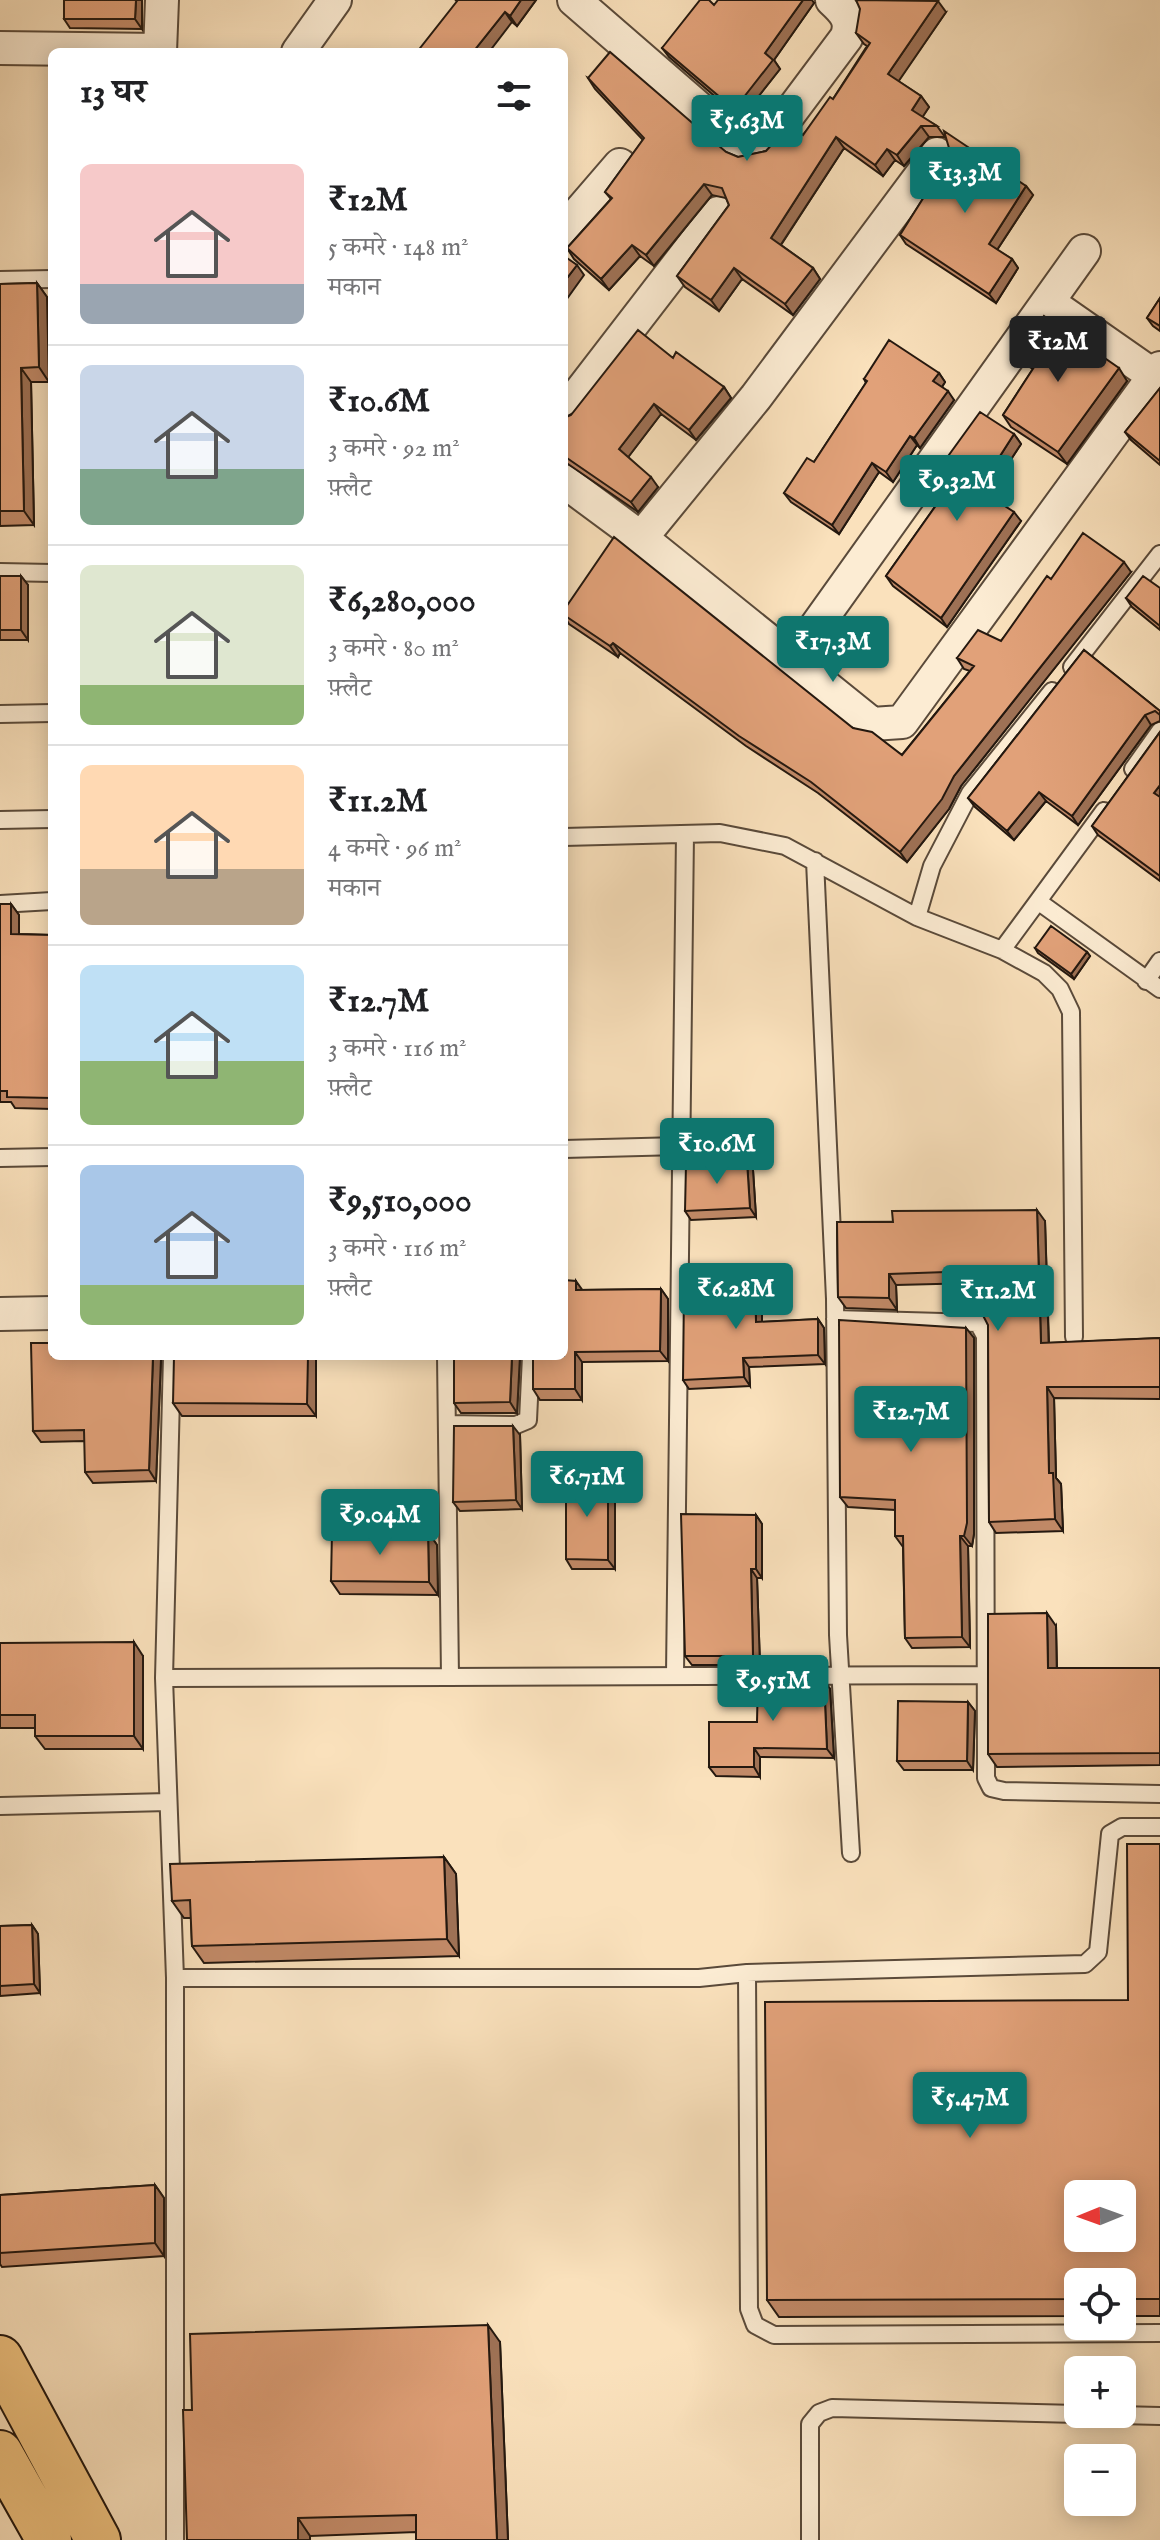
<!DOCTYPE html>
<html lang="hi">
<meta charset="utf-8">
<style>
:root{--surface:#fff;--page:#f6f6f6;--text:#202124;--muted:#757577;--line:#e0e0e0;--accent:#0f766e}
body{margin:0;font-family:"IM FELL English","Noto Serif Devanagari",serif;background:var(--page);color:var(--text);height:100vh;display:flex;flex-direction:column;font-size:30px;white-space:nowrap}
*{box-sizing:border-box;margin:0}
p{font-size:26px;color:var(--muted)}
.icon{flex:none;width:44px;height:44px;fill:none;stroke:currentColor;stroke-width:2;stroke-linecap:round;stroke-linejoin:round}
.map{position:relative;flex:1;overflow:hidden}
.panel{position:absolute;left:48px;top:48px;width:520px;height:1312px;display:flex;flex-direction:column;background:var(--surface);border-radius:12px;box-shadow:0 4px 20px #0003}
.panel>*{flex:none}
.needle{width:52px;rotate:269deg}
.tools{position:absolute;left:1064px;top:2180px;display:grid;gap:16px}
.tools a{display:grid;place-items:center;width:72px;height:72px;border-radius:12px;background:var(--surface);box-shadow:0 4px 20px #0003;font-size:40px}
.price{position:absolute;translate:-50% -68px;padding:0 18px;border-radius:8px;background:var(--accent);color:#fff;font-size:26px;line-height:52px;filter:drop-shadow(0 2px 4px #0008)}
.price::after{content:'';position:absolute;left:50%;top:48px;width:24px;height:18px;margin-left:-12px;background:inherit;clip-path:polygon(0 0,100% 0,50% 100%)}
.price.selected{background:#222;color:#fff}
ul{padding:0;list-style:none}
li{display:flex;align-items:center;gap:24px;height:200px;padding:0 32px}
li+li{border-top:2px solid var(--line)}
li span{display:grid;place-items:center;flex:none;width:224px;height:160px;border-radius:12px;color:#555}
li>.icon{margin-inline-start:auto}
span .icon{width:96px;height:96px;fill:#fffc;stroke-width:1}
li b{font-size:34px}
h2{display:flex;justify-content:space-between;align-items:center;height:96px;padding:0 32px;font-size:34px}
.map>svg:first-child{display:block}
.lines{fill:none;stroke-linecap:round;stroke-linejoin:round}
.lane-casing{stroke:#5a4a3a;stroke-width:20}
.street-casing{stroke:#5a4a3a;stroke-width:36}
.highway-casing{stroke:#24180f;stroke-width:48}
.lane{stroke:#fcecd3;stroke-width:16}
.street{stroke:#fcecd3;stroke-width:32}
.highway{stroke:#edc07e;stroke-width:44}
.wall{fill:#c28a68;stroke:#24180f;stroke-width:2}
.shaded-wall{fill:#9e7155;stroke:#24180f;stroke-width:2}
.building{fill:#e1a179;stroke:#24180f;stroke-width:2;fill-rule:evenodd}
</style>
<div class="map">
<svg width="1160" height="2540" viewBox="0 0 1160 2540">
<rect width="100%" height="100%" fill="#fae1bc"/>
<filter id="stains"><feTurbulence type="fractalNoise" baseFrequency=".0025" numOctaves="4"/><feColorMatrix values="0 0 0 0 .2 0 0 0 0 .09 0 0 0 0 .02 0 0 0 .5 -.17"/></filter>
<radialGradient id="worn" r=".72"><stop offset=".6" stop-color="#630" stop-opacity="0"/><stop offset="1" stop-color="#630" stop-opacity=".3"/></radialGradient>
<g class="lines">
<defs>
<path id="lane" d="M0,280L52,279
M0,572L52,573
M1072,667L1160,554
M0,714L52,713
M1133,769L1160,731
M0,820L52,819
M564,837L720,833L785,846L917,917L1002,950L1044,973L1060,989L1071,1012L1074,1337
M815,861L835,1299L838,1635L851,1853
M1039,902L1160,989
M0,904L52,901
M917,917L932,866L970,793L1052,691
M1002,950L1104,811
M1146,981L1160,961
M564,1149L680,1146
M0,1158L52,1157
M835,1319L978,1323L985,1336L986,1778L991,1788L1004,1791L1160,1794
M172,1356L164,1678L175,1978V2540
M446,1356L450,1677
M448,1424L516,1425L528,1420L531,1356
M675,1674L685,834
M164,1678L983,1675
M0,1806L168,1802
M747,1973L749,2309L755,2325L774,2335L1160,2333
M175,1978H699L747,1973L1085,1964L1098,1952L1110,1834L1122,1827H1160
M810,2540V2424L819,2413L832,2408L1160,2416"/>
<path id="street" d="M574,0L746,149L761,148L769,141L846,38C854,21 844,11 832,0
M0,48L160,50
M160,52L162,0
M298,52L335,0
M564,230L620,165
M1048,302L1154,376
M564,413L718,213
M564,481L641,538L872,724L902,722L1160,368
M641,538L756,397L937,154
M792,660L1084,251
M0,1314L52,1313"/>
<path id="highway" d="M0,2358L98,2540
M0,2453L49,2540"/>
</defs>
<use href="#lane" class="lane-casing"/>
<use href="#street" class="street-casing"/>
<use href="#highway" class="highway-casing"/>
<use href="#lane" class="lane"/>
<use href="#street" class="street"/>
<use href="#highway" class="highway"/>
</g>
<path class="wall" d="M142,0V29L70,28L64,19Z
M455,0H536L517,26L512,22Z
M814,3L774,60L780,69L753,103L765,115L753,129L669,57L662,48L714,5Z
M946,12L898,81L921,96L929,107L922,117L937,126L945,137H929L904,166L895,160L883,176L844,148L781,245L813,268L820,279L793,315L742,279L719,311L685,287L677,276L729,205L726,198L712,195L654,266L640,256L609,290L574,259L567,248L611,199L605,192L643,140L595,89L588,78L726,152L738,157L766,151L803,135L833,99L867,46L864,44L856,33Z
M930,178L1026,186L1033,195L997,250L1012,259L1018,268L996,303L906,244L900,235L933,183Z
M37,283L47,297L49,382H31L34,525L0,526V284Z
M1160,298V331L1153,326L1147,318Z
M1018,353L1127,381L1067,464L1011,427L1003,415L1033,369L1026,365Z
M673,358L724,387L731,398L696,440L661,414L628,457L658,487L638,512L565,462L564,463V418Z
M939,373L945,382L942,387L954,400L920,448L917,445L893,482L879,472L839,534L791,502L784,493L814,462L866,383L864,379Z
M1160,388V465L1131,440L1125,432Z
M1014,434L1021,444L988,494L1021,521L947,627L893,586L886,576L959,473L952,468L946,459Z
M1131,572L961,786L949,809L907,862L818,793L746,746L620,653L618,657L569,624L564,616V610L853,728L902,755L970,671L964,669L957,658L1001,641L1051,579Z
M0,576H21L28,585V640H0Z
M1160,588V630L1132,607L1126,598Z
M1084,650L1160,711V721L1151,725L1078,825L1046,801L1014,840L975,807L968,798Z
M1160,732V881L1098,835L1092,826Z
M0,904H11L19,915V934L52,935V1109L15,1108L11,1102H0Z
M1035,948L1087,952L1090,956L1074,979L1038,953Z
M753,1170L756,1217L691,1220L685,1211Z
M1045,1221L1049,1343L1160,1338V1399L1054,1398L1056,1478L1061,1484L1063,1531L996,1533L989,1522L988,1325L977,1283L896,1285L897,1310L846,1308L838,1297L837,1222Z
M661,1289L668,1299V1361L582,1362V1400H540L533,1389L582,1290Z
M762,1289V1322L818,1319L824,1328L825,1364L749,1367L750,1386L689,1389L683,1380Z
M966,1328L974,1338V1534L972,1546H968L970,1647L912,1648L905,1638L903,1547L895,1536V1510L848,1507L840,1497Z
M454,1356H520L517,1413H461L454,1403Z
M161,1359L156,1481L93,1483L85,1472V1441L41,1442L33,1431Z
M316,1360V1416H182L173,1403Z
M520,1435L522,1509L460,1511L453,1502Z
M615,1488V1569H572L566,1559Z
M756,1515L762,1524V1578H757L760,1665H692L685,1656Z
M428,1532L437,1545L438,1595L340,1594L331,1581Z
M1056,1626L1057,1668H1160V1765L997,1767L988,1754Z
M0,1643L143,1656V1749H45L35,1736V1728H0Z
M830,1689L834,1758L760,1757V1777L716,1776L709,1767L757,1722Z
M968,1702L975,1711L973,1770H904L897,1761Z
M1160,1844V2316H1122V2282H1078V2316L779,2317L767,2300L1128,2000Z
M444,1857L456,1874L459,1956L204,1963L192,1946L191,1918H184L172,1901Z
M32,1925L38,1934L40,1993L0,1996V1926Z
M155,2185L164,2198V2256L2,2267L0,2264V2195Z
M500,2342L508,2540H416V2532L310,2536L192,2410Z"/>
<path class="shaded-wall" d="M136,0H142V29L135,19Z
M521,0H536L517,26L510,16Z
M803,0H812L814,3L774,60L780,69L751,106L744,97L765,53Z
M938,1L946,12L896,85L888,74Z
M505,12L512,22L489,52H473Z
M921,96L929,107L920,121L912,110Z
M758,106L765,115L753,129L747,120Z
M921,126L929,137L904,166L897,155Z
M836,137L844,148L778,249L771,238Z
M887,149L895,160L883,176L875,165Z
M704,184L712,195L654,266L646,255Z
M1026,186L1033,195L995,253L989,244Z
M632,245L640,256L609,290L601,279Z
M1012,259L1018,268L996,303L989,294Z
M577,265L584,275L564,303V282Z
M734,268L742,279L719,311L711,300Z
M813,268L820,279L793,315L785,304Z
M37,283L47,297L49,382L39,367Z
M21,368L31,382L34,525L24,511Z
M1119,368L1127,381L1067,464L1058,452Z
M939,373L945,382L940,390L933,381Z
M724,387L731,398L696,440L689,430Z
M948,391L954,400L920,448L914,438Z
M654,404L661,414L626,460L619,449Z
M1014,434L1021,444L986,498L979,489Z
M910,436L917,445L893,482L886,472Z
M872,463L879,472L839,534L832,525Z
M651,477L658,487L638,512L631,502Z
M1014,512L1021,521L947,627L941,618Z
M1124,562L1131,572L961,786L949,809L907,862L900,852L954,776Z
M21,576L28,585V640L21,630Z
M613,643L620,653L618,657L610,646Z
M1145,715L1151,725L1078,825L1072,816Z
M1160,785V801L1154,793Z
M1039,792L1046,801L1014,840L1007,831Z
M11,904L19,915V945L11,934Z
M1087,952L1090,956L1074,979L1071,974Z
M747,1161L753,1170L756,1217L750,1208Z
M1037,1210L1045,1221L1049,1354L1041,1343Z
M889,1274L896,1285L897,1310L889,1298Z
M755,1280L762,1289V1331L756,1322Z
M576,1281L583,1291L576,1290Z
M661,1289L668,1299V1361L660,1351Z
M818,1319L824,1328L825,1364L818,1355Z
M966,1328L974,1338V1534L972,1546L964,1536Z
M575,1352L582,1362V1400L575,1389Z
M153,1356H159L161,1359L156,1481L149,1470Z
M306,1356H314L316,1360V1416L307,1404Z
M512,1356H520L517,1413L510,1402Z
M743,1358L749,1367L750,1386L744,1377Z
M1047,1387L1054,1398L1056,1478L1061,1484L1063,1531L1055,1519L1049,1473Z
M513,1426L520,1435L522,1509L516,1500Z
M608,1478L615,1488V1569L608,1560Z
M756,1515L762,1524V1578L756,1569Z
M428,1532L437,1545L438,1595L429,1582Z
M960,1536L968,1546L970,1647L962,1637Z
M751,1569L757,1578L760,1665L753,1656Z
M1047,1613L1056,1626L1057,1681L1048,1668Z
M134,1642L143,1656V1749L134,1736Z
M824,1679L830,1689L834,1758L827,1749Z
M968,1702L975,1711L973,1770L967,1761Z
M754,1748L760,1757V1777L754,1767Z
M444,1857L456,1874L459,1956L447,1939Z
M32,1925L38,1934L40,1993L34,1984Z
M155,2185L164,2198V2256L155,2243Z
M488,2325L500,2342L508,2540H497Z
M298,2518L310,2536V2540H298Z"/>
<path class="building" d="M64,0H136L135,19H64Z
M458,0H521L510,16L505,12L473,52H417Z
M700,0H709L714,5L718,0H803L765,53L773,60L744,97L758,106L747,120L662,48Z
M856,0L938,1L888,74L921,96L912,110L937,126H921L897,155L887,149L875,165L836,137L771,238L813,268L785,304L734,268L711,300L677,276L729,205L722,188L704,184L646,255L632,245L601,279L567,248L612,198L605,192L644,138L588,78L610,52L726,152L738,157L766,151L789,125L803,135L830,97L833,99L870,43L856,33L860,9Z
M944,131L1026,186L989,244L1012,259L989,294L900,235L934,181L930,178L949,148Z
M564,256L577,265L564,282Z
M37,283L39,367L21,368L24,511H0V284Z
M1160,298V326L1147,318Z
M1044,316L1119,368L1058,452L1003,415L1036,364L1018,353Z
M638,330L673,358L676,352L724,387L689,430L654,404L619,449L651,477L631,502L564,456V418L571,415Z
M889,340L939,373L933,381L948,391L914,438L910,436L886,472L872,463L832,525L784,493L807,458L814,462L867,381L864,379Z
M1160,388V461L1125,432Z
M980,412L1014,434L979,489L1014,512L941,618L886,576L961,470L946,459Z
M1083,533L1124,562L954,776L942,799L900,852L811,782L739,736L613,643L610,646L564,615V610L614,537L853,728L872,732L902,755L974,666L957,658L978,630L1001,641L1047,576L1051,579Z
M0,576H21V630H0Z
M1143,576L1160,588V626L1126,598Z
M1084,650L1160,711V715L1155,711L1145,715L1072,816L1039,792L1007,831L968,798Z
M1160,732V785L1154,793L1160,797V876L1092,826Z
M0,904H11V934L52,935L51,1098L7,1097V1091H0Z
M1051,926L1087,952L1071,974L1035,948Z
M747,1161L750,1208L685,1211L686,1164Z
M1037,1210L1041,1343L1160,1338V1387H1047L1049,1473H1053L1055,1519L989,1522L988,1325L977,1304L976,1271L889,1274V1298L838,1297L837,1222H893L892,1211Z
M564,1280L576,1281V1290L661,1289L660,1351L575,1352V1389H533V1356H564Z
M693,1280H755L756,1322L818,1319V1355L743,1358L744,1377L683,1380L684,1290H693Z
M839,1320L966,1328L967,1523L964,1536H960L962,1637L905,1638L903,1536H895V1500L840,1497Z
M31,1343H52V1356H153L149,1470L85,1472L84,1430L33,1431Z
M174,1356H308L307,1404L173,1403Z
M454,1356H512L510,1402L454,1403Z
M454,1426H513L516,1500L453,1502Z
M566,1478H608V1560L566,1559Z
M681,1514L756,1515V1569H751L753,1656H685Z
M332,1531L428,1532L429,1582L331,1581Z
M1047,1613L1048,1668H1160V1753L988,1754V1614Z
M134,1642V1736H35V1715H0V1643Z
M758,1678L824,1679L827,1749L754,1748V1767H709V1722H757Z
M898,1701L968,1702L967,1761H897Z
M1127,1844H1160V2299H1122V2282H1078V2299L767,2300L765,2002L1128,2000ZM1078,2194H1122V2238H1078Z
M444,1857L447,1939L192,1946L190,1900L172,1901L170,1864Z
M32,1925L34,1984L0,1986V1926Z
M155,2185V2243L0,2253V2195Z
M488,2325L497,2540H416V2515L298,2518V2540H187L183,2410H192L190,2334Z"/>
<rect width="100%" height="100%" filter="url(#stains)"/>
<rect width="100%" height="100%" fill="url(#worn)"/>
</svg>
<div class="tools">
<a><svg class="needle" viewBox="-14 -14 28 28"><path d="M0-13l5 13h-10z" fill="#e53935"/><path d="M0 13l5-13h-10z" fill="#757577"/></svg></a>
<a><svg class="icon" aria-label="locate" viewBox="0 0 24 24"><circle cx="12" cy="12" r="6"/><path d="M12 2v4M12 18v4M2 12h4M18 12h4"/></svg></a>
<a>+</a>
<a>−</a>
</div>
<b class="price" style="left:747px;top:163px">₹5.63M</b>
<b class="price" style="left:965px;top:215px">₹13.3M</b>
<b class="price selected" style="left:1058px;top:384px">₹12M</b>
<b class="price" style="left:957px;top:523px">₹9.32M</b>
<b class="price" style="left:833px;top:684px">₹17.3M</b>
<b class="price" style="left:717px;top:1186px">₹10.6M</b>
<b class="price" style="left:736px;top:1331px">₹6.28M</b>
<b class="price" style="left:998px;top:1333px">₹11.2M</b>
<b class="price" style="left:911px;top:1454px">₹12.7M</b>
<b class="price" style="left:587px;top:1519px">₹6.71M</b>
<b class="price" style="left:380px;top:1557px">₹9.04M</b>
<b class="price" style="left:773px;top:1723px">₹9.51M</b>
<b class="price" style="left:970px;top:2140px">₹5.47M</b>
<section class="panel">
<h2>13 घर<svg class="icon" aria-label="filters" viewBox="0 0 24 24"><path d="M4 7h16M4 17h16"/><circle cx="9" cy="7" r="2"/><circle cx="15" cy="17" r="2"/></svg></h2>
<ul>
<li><span style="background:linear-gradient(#f6c9c9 75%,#9aa5b1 0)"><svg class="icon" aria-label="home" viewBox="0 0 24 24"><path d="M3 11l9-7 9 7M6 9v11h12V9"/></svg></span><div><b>₹12M</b><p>5 कमरे · 148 m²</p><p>मकान</p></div></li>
<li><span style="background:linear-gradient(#c9d6e8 65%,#7fa58c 0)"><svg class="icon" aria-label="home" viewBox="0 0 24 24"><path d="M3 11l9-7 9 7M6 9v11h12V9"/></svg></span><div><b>₹10.6M</b><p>3 कमरे · 92 m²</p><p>फ़्लैट</p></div></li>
<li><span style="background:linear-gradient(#dfe7d0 75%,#8fb573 0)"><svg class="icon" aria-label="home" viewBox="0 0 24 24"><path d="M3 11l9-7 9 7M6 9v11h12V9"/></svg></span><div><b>₹6,280,000</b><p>3 कमरे · 80 m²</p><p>फ़्लैट</p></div></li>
<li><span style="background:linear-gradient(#ffd9b3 65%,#b9a48a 0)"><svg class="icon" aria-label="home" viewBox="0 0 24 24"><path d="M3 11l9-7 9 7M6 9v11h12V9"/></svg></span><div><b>₹11.2M</b><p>4 कमरे · 96 m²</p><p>मकान</p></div></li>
<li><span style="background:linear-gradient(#bfe0f5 60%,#8fb573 0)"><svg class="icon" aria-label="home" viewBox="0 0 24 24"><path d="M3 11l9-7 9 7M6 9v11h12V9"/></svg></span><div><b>₹12.7M</b><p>3 कमरे · 116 m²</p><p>फ़्लैट</p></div></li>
<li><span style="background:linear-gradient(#a9c7e8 75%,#8fb573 0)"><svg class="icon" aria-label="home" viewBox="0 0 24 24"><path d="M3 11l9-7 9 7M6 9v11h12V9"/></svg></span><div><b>₹9,510,000</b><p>3 कमरे · 116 m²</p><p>फ़्लैट</p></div></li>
</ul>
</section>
</div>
